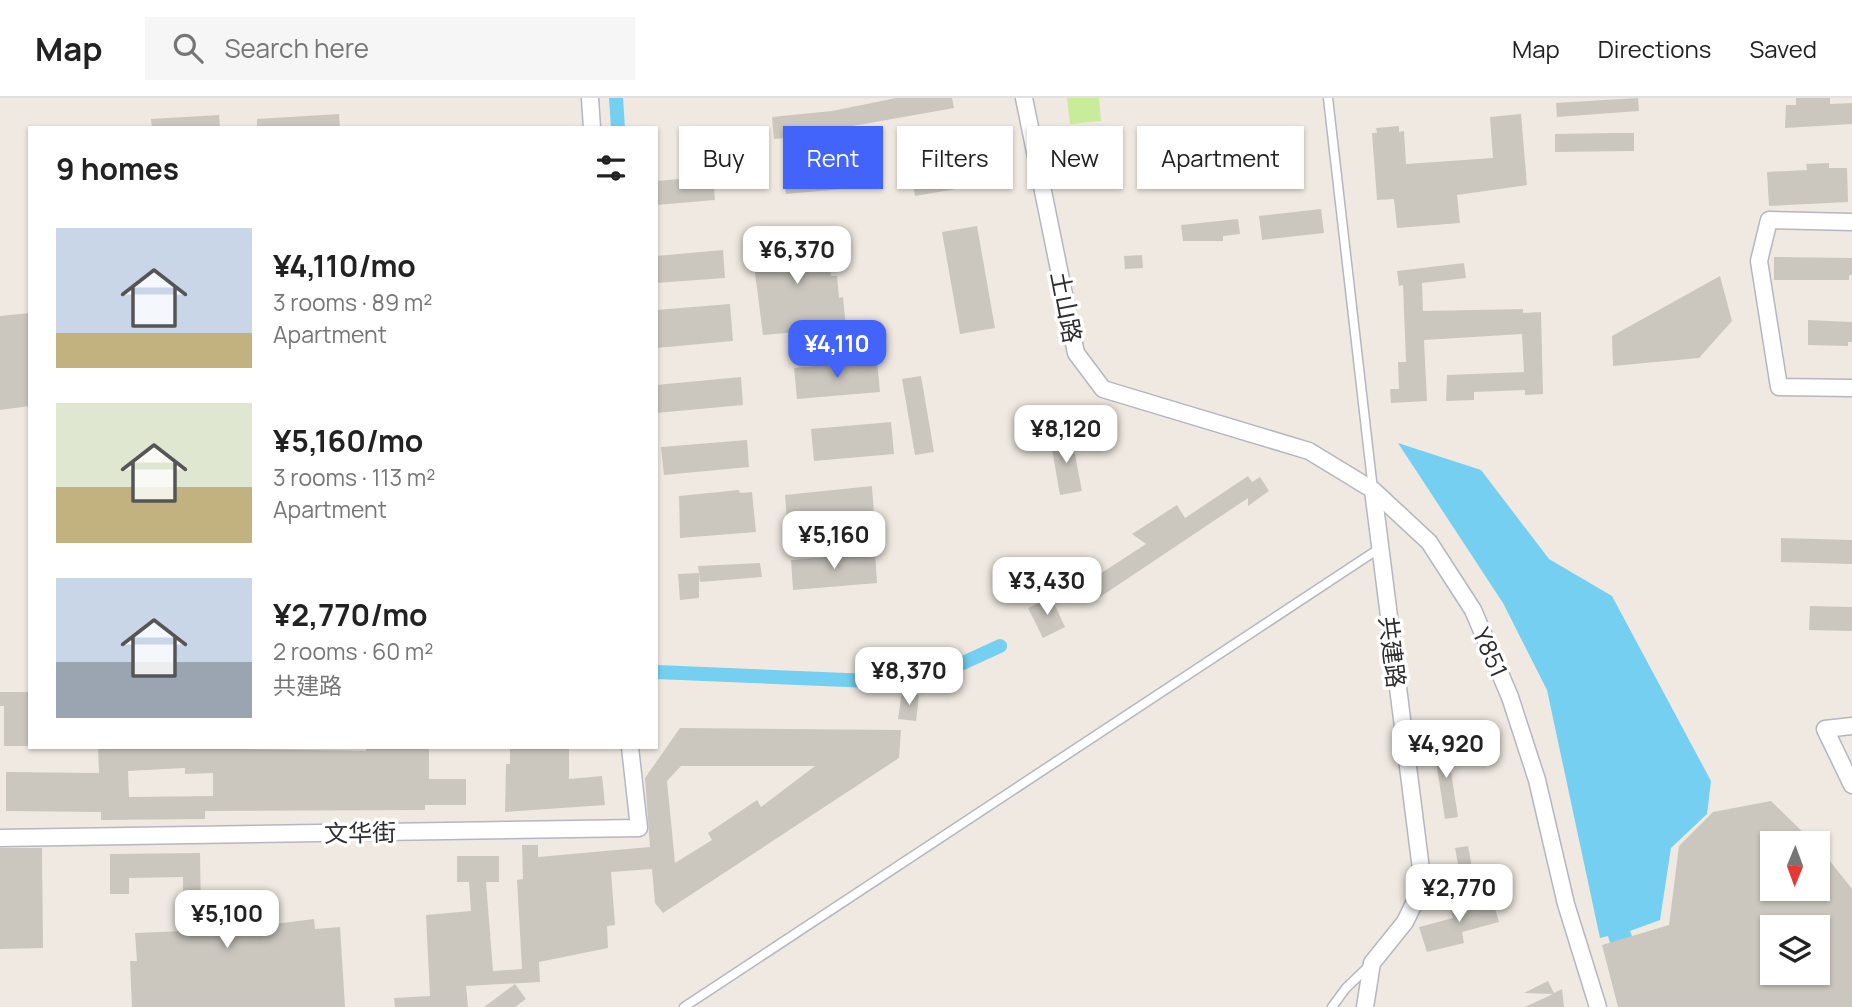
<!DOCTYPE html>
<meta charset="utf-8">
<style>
:root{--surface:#fff;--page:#f6f6f6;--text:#222;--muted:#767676;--line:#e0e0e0;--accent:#4264fb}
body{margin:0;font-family:Manrope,"Noto Sans SC",sans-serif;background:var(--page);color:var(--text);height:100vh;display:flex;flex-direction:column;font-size:26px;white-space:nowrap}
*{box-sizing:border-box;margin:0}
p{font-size:23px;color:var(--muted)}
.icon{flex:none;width:38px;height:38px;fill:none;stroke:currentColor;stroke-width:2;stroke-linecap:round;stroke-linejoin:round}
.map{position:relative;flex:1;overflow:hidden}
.side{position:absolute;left:28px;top:28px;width:630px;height:623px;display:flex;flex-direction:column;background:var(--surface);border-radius:0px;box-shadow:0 2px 5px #0004}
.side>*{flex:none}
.top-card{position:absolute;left:679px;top:28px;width:665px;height:63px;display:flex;gap:14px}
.needle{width:46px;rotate:181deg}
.buttons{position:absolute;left:1760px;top:733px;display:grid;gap:14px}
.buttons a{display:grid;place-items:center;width:70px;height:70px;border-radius:0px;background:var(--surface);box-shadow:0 2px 5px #0004;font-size:35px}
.price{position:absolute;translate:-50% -60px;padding:0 16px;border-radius:14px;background:#fff;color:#222;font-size:23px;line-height:46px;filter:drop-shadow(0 2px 4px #0008)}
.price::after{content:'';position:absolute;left:50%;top:42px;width:21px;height:16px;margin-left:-10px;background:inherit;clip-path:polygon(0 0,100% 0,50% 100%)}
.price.selected{background:var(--accent);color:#fff}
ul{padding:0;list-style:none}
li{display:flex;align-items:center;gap:21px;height:175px;padding:0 28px}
li span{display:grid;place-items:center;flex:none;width:196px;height:140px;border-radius:0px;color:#555}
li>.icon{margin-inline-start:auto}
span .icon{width:84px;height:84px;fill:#fffc;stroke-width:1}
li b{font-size:30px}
h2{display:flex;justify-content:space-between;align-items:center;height:84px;padding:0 28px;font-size:30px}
.chip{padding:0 24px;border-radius:0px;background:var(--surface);box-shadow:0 2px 5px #0004;font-size:24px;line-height:63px}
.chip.selected{background:var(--accent);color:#fff}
header{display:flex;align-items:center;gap:42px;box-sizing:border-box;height:98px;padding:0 35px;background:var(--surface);border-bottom:2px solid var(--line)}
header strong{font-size:33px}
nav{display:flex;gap:38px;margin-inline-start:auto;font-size:24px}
.search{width:490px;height:63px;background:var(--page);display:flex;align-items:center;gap:18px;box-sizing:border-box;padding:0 24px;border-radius:0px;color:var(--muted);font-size:26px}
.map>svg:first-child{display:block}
.pitch{fill:#c9ec9a}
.water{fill:#75cff0}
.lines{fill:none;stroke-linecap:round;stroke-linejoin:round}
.canal{stroke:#75cff0;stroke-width:14}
.building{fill:#cbc7bf;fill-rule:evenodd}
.service-casing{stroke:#b4b7c1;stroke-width:11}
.minor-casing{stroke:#b4b7c1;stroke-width:19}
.service{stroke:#fff;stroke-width:8}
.minor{stroke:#fff;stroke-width:16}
.labels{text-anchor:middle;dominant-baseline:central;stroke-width:7;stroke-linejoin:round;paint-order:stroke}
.street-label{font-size:24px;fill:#2e2e2e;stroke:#fff}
</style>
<header>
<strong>Map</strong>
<div class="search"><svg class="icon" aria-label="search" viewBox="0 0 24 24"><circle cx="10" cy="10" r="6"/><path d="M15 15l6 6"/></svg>Search here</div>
<nav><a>Map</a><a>Directions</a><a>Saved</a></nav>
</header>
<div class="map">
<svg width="1852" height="909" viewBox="0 0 1852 909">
<rect width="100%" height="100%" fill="#efe9e1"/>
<path class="pitch" d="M1067,0H1099L1101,23L1070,26Z"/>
<path class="water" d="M1398,345L1481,372L1549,461L1612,498L1711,683L1707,716L1671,750L1660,822L1630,833L1660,909H1630L1608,838L1600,840L1547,592L1503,505Z"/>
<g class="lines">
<path class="canal" d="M616,0L618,30
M656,574L919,585L1000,548"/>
</g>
<path class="building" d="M896,0H952L954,10L825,33L826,37L774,41L772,19L832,13Z
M1638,0L1639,13L1557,19L1556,5Z
M1796,0H1830V6L1852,5V26L1785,30L1786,7H1796Z
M339,16L340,30H257V21Z
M1521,16L1527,87L1457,97L1460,125L1397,130L1394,101L1377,102L1372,35H1377L1376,30L1399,28V34L1404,33L1406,66L1493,60L1490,19Z
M219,17L220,30H152L151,21Z
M1612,35H1634V53L1555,54V36Z
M1829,65V70H1847L1848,104L1769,108L1767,74L1807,72L1806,66Z
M982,68L985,86L915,98L912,81Z
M840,69L842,91L786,96L784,74Z
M713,78L715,102L656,107V83Z
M1321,111L1324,135L1262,142L1259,118Z
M1238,121L1240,136L1223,138V143H1183L1181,127Z
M977,128L995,230L960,236L942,134Z
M827,137L831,178H837L839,200L843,199L846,230L763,237L751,144Z
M723,152L725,180L656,185V158Z
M1142,157L1143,170L1125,171L1124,158Z
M1774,159L1852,160V177H1849V182H1774Z
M1464,165L1466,180L1422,185L1423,213L1523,211V215L1541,214L1543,296L1525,297V292L1474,294V302L1446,303L1447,277L1524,274L1522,236L1424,242L1427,303L1391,305L1390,291H1399L1398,264H1406L1403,187L1399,188L1397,173Z
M1720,178L1732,223L1699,260L1613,268L1612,238Z
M730,206L733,243L656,250V212Z
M30,215V308L0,312V218Z
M1808,222L1852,224V244H1848V248L1808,247Z
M877,262L880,294L797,301L794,270Z
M921,278L934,354L915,357L902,281Z
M741,279L743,307L656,315V287Z
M891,324L894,356L814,363L811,331Z
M1071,336L1082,393L1060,397L1050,340Z
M747,342L749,369L664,377L661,349Z
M1248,378L1252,384L1260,379L1269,393L1248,408V400L1100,499L1089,483L1146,446L1132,436L1177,407L1185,420Z
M872,388L874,416L787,425L785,397Z
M739,392L740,395L752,394L756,434L680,440L679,398Z
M1781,440L1852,442V466L1781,464Z
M875,455L877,485L793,492L791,462Z
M760,465L762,479L700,484L699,475V500L680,502L678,476L699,475L698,468Z
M1051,499L1065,529L1043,540L1028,510Z
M1810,508L1852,509V533L1809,532Z
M0,594H30V648H4V608H0Z
M902,594L919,597L916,623L898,621Z
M680,630L901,632L899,660L663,815L655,805L652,771L611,774L615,827L607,828L608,850L539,864L540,884L466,888L468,909H395L394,900L430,898L426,817L471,813L469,784H457V758H499V784H486L493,873L522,871L517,782L523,781L522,747H538V759L650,749L645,680ZM681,668H815L761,709L757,702L708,735L712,742L675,765L667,683Z
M1446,642L1458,719L1445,721L1433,644Z
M98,649L366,653V649H429V681H466V707H425V712L205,713V721L101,722V714L6,713V674L99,675ZM185,670V676L213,675V698L129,699L128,673Z
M510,649H569V681L602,678L605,707L505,714L506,666H510Z
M1771,703L1815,746H1773V791H1818V748L1852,791V909H1618L1602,847L1669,827L1679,748L1713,714ZM1773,830H1818V875H1773Z
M1468,748L1473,774L1460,777L1455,750Z
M0,750H42L43,850L0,851Z
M200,755L201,812L229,811V805L257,803L259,828L314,821L315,831L340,829L345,909H132L130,863H137L135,835L183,833V779L129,780V796H110V756Z
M1491,797L1499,824L1462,834L1464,845L1427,854L1419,829L1453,820L1450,808Z
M1548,883L1554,895L1562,891L1564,909H1525L1553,896L1524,895Z
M515,886L526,901L515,909H484Z"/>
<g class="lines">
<defs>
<path id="service" d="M1328,0L1373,392
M684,909L1380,450
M1332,909L1346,890L1370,867"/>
<path id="minor" d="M590,0L592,30
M1024,0L1076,255L1103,291L1309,353L1373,392L1429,444L1473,512L1510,599L1537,682L1566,806L1598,909
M1852,124L1769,122L1759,163L1779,289L1852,290
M1852,628L1825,631L1852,687
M0,740L639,730L630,649
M1365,909L1372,865L1405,824L1423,787L1373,392"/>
</defs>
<use href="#service" class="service-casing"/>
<use href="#minor" class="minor-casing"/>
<use href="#service" class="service"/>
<use href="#minor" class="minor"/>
</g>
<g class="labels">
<g class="street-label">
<text transform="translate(1067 209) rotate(79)">土山路</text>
<text transform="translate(1393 554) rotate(83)">共建路</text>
<text transform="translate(1491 554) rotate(66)">Y851</text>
<text transform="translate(360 734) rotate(-1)">文华街</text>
</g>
</g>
</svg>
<div class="buttons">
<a><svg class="needle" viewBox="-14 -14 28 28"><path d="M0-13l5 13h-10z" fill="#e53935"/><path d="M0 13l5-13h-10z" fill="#767676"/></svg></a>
<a><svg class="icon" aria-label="layers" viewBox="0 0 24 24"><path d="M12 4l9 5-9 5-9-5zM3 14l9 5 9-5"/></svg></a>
</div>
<b class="price" style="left:797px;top:188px">¥6,370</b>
<b class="price selected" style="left:837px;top:282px">¥4,110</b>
<b class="price" style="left:1066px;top:367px">¥8,120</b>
<b class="price" style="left:834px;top:473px">¥5,160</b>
<b class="price" style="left:1047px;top:519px">¥3,430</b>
<b class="price" style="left:909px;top:609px">¥8,370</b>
<b class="price" style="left:1446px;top:682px">¥4,920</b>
<b class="price" style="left:1459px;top:826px">¥2,770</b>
<b class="price" style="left:227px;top:852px">¥5,100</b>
<div class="top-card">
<a class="chip">Buy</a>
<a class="chip selected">Rent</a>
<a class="chip">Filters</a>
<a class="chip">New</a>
<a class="chip">Apartment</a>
</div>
<section class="side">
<h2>9 homes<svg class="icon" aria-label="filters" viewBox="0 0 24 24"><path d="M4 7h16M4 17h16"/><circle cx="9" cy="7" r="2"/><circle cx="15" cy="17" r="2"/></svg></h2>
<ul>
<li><span style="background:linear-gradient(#c9d6e8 75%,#c2b280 0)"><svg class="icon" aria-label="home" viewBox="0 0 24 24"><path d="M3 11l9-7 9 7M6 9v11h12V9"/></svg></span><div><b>¥4,110/mo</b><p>3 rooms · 89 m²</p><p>Apartment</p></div></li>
<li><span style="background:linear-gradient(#dfe7d0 60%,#c2b280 0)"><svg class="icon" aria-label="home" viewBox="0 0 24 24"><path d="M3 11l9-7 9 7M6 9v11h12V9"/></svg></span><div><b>¥5,160/mo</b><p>3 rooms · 113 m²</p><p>Apartment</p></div></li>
<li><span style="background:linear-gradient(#c9d6e8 60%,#9aa5b1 0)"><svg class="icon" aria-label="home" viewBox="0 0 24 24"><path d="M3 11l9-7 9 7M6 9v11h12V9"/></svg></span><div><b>¥2,770/mo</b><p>2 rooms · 60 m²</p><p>共建路</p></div></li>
</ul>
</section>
</div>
